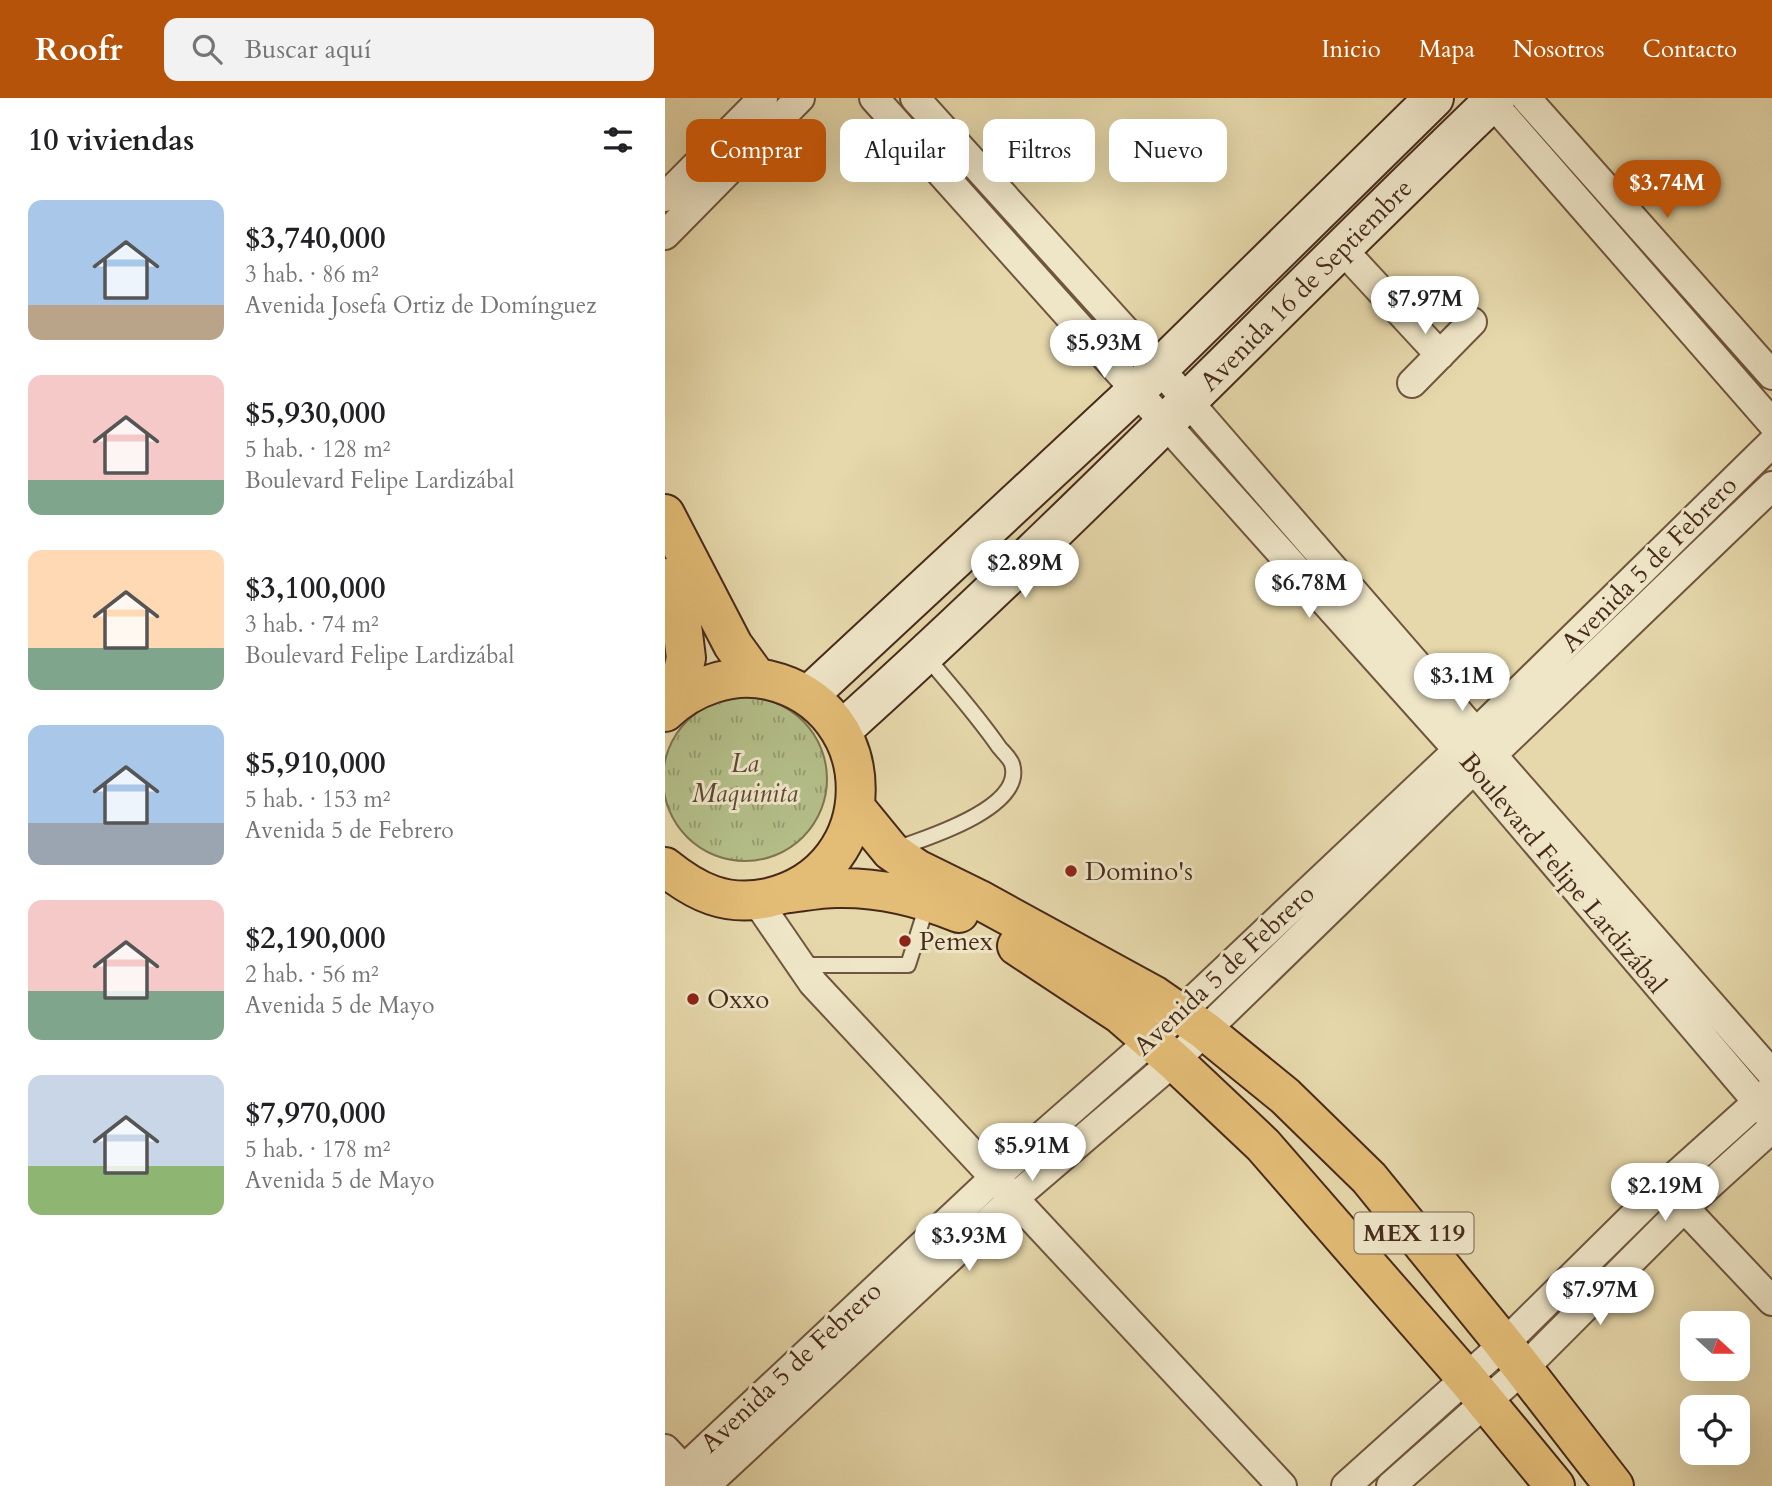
<!DOCTYPE html>
<html lang="es">
<meta charset="utf-8">
<style>
:root{--surface:#fff;--page:#f2f2f2;--text:#202124;--muted:#757577;--accent:#b45309}
body{margin:0;font-family:Cardo,serif;background:var(--page);color:var(--text);height:100vh;display:flex;flex-direction:column;font-size:26px;white-space:nowrap}
*{box-sizing:border-box;margin:0}
p{font-size:23px;color:var(--muted)}
.icon{flex:none;width:38px;height:38px;fill:none;stroke:currentColor;stroke-width:2;stroke-linecap:round;stroke-linejoin:round}
.map{position:relative;flex:1;overflow:hidden}
.drawer{display:flex;flex-direction:column;background:var(--surface);width:665px}
.drawer>*{flex:none}
.top-card{position:absolute;left:21px;top:21px;width:665px;height:63px;display:flex;gap:14px}
.needle{width:46px;rotate:111deg}
.buttons{position:absolute;left:1015px;top:1213px;display:grid;gap:14px}
.buttons a{display:grid;place-items:center;width:70px;height:70px;border-radius:14px;background:var(--surface);box-shadow:0 7px 28px #0002;font-size:35px}
.price{position:absolute;translate:-50% -60px;padding:0 16px;border-radius:24px;background:#fff;color:#222;font-size:23px;line-height:46px;filter:drop-shadow(0 2px 4px #0008)}
.price::after{content:'';position:absolute;left:50%;top:42px;width:21px;height:16px;margin-left:-10px;background:inherit;clip-path:polygon(0 0,100% 0,50% 100%)}
.price.selected{background:var(--accent);color:#fff}
ul{padding:0;list-style:none}
li{display:flex;align-items:center;gap:21px;height:175px;padding:0 28px}
li span{display:grid;place-items:center;flex:none;width:196px;height:140px;border-radius:14px;color:#555}
li>.icon{margin-inline-start:auto}
span .icon{width:84px;height:84px;fill:#fffc;stroke-width:1}
li b{font-size:30px}
h2{display:flex;justify-content:space-between;align-items:center;height:84px;padding:0 28px;font-size:30px}
.chip{padding:0 24px;border-radius:14px;background:var(--surface);box-shadow:0 7px 28px #0002;font-size:24px;line-height:63px}
.chip.selected{background:var(--accent);color:#fff}
header{display:flex;align-items:center;gap:42px;box-sizing:border-box;height:98px;padding:0 35px;background:var(--accent);color:#fff}
header strong{font-size:33px}
nav{display:flex;gap:38px;margin-inline-start:auto;font-size:24px}
.search{width:490px;height:63px;background:var(--page);display:flex;align-items:center;gap:18px;box-sizing:border-box;padding:0 24px;border-radius:14px;color:var(--muted);font-size:26px}
main{display:flex;flex:1;min-height:0}
.map>svg:first-child{display:block}
.grass{fill:url(#grass-tufts);stroke:#7e7452;stroke-width:2}
.lines{fill:none;stroke-linecap:round;stroke-linejoin:round}
.lane-casing{stroke:#6f563f;stroke-width:18}
.street-casing{stroke:#6f563f;stroke-width:32}
.secondary-casing{stroke:#472a1b;stroke-width:42}
.primary-casing{stroke:#472a1b;stroke-width:42}
.lane{stroke:#efe6c8;stroke-width:14}
.street{stroke:#efe6c8;stroke-width:28}
.secondary{stroke:#efe6c8;stroke-width:38}
.primary{stroke:#e3bc76;stroke-width:38}
.poi-dot{fill:#8f2418;stroke:#efe6c8;stroke-width:2.5}
.labels{text-anchor:middle;dominant-baseline:central;stroke-width:6;stroke-linejoin:round;paint-order:stroke}
.shield{fill:#efe6c8;stroke:#79624f;stroke-width:2}
.shield-label{font-size:24px;font-weight:bold;fill:#472a1b}
.street-label{font-size:26px;fill:#472a1b;stroke:#efe6c8}
.park-label{font-size:26px;font-style:italic;fill:#5d4831;stroke:#efe6c8}
.poi-label{font-size:26px;fill:#472a1b;stroke:#efe6c8;text-anchor:start}
</style>
<header>
<strong>Roofr</strong>
<div class="search"><svg class="icon" aria-label="search" viewBox="0 0 24 24"><circle cx="10" cy="10" r="6"/><path d="M15 15l6 6"/></svg>Buscar aquí</div>
<nav><a>Inicio</a><a>Mapa</a><a>Nosotros</a><a>Contacto</a></nav>
</header>
<main>
<section class="drawer">
<h2>10 viviendas<svg class="icon" aria-label="filters" viewBox="0 0 24 24"><path d="M4 7h16M4 17h16"/><circle cx="9" cy="7" r="2"/><circle cx="15" cy="17" r="2"/></svg></h2>
<ul>
<li><span style="background:linear-gradient(#a9c7e8 75%,#b9a48a 0)"><svg class="icon" aria-label="home" viewBox="0 0 24 24"><path d="M3 11l9-7 9 7M6 9v11h12V9"/></svg></span><div><b>$3,740,000</b><p>3 hab. · 86 m²</p><p>Avenida Josefa Ortiz de Domínguez</p></div></li>
<li><span style="background:linear-gradient(#f6c9c9 75%,#7fa58c 0)"><svg class="icon" aria-label="home" viewBox="0 0 24 24"><path d="M3 11l9-7 9 7M6 9v11h12V9"/></svg></span><div><b>$5,930,000</b><p>5 hab. · 128 m²</p><p>Boulevard Felipe Lardizábal</p></div></li>
<li><span style="background:linear-gradient(#ffd9b3 70%,#7fa58c 0)"><svg class="icon" aria-label="home" viewBox="0 0 24 24"><path d="M3 11l9-7 9 7M6 9v11h12V9"/></svg></span><div><b>$3,100,000</b><p>3 hab. · 74 m²</p><p>Boulevard Felipe Lardizábal</p></div></li>
<li><span style="background:linear-gradient(#a9c7e8 70%,#9aa5b1 0)"><svg class="icon" aria-label="home" viewBox="0 0 24 24"><path d="M3 11l9-7 9 7M6 9v11h12V9"/></svg></span><div><b>$5,910,000</b><p>5 hab. · 153 m²</p><p>Avenida 5 de Febrero</p></div></li>
<li><span style="background:linear-gradient(#f6c9c9 65%,#7fa58c 0)"><svg class="icon" aria-label="home" viewBox="0 0 24 24"><path d="M3 11l9-7 9 7M6 9v11h12V9"/></svg></span><div><b>$2,190,000</b><p>2 hab. · 56 m²</p><p>Avenida 5 de Mayo</p></div></li>
<li><span style="background:linear-gradient(#c9d6e8 65%,#8fb573 0)"><svg class="icon" aria-label="home" viewBox="0 0 24 24"><path d="M3 11l9-7 9 7M6 9v11h12V9"/></svg></span><div><b>$7,970,000</b><p>5 hab. · 178 m²</p><p>Avenida 5 de Mayo</p></div></li>
</ul>
</section>
<div class="map">
<svg width="1107" height="1388" viewBox="0 0 1107 1388">
<defs>
<pattern id="grass-tufts" width="24" height="20" patternUnits="userSpaceOnUse" patternTransform="scale(1.75)"><rect width="24" height="20" fill="#b4bf89"/><path d="M3 7l-1-3M5 7V3M7 7l1-3M15 17l-1-3M17 17v-4M19 17l1-3" fill="none" stroke="#949b6f"/></pattern>
</defs>
<rect width="100%" height="100%" fill="#e6d8ab"/>
<filter id="stains"><feTurbulence type="fractalNoise" baseFrequency=".00286" numOctaves="4"/><feColorMatrix values="0 0 0 0 .2 0 0 0 0 .09 0 0 0 0 .02 0 0 0 .5 -.17"/></filter>
<radialGradient id="worn" r=".72"><stop offset=".6" stop-color="#630" stop-opacity="0"/><stop offset="1" stop-color="#630" stop-opacity=".3"/></radialGradient>
<path class="grass" d="M-2 681a82 82 0 1 1 164 0a82 82 0 1 1-164 0Z"/>
<g class="lines">
<defs>
<path id="lane" d="M230,751C259,741 361,710 347,666C345,660 338,654 334,649C312,617 285,587 260,557
M135,867H243L263,804"/>
<path id="street" d="M209,0L792,651L1107,1021
M250,0L494,270L811,635L827,657L1107,976
M823,0L1107,325
M861,0L1107,277
M0,99L98,0
M0,137L135,0
M677,151L775,257
M747,285L807,224
M91,802L148,885L617,1388
M1008,1098L1107,1203
M0,1351L30,1383
M1,1388L329,1080L485,943L811,635L1107,345
M40,1388L348,1101L509,963L808,672L827,657L1107,388
M681,1388L839,1246L999,1088L1107,991
M726,1388L858,1271L1019,1110L1107,1030"/>
<path id="secondary" d="M143,598L471,293L769,0
M176,633C402,430 612,210 831,0"/>
<path id="primary" d="M0,416L68,547L92,580
M0,480L15,511L21,560L11,603
M0,614C26,589 66,574 103,582C220,609 220,773 103,800C61,809 31,794 0,769
M190,709L226,753L252,771L313,801L490,898L539,932L620,998L704,1080L839,1246L949,1388
M118,796C136,794 154,790 172,790C214,789 255,799 294,815
M352,848L455,916L509,963L598,1047L801,1280L890,1388"/>
</defs>
<use href="#lane" class="lane-casing"/>
<use href="#street" class="street-casing"/>
<use href="#secondary" class="secondary-casing"/>
<use href="#primary" class="primary-casing"/>
<use href="#lane" class="lane"/>
<use href="#street" class="street"/>
<use href="#secondary" class="secondary"/>
<use href="#primary" class="primary"/>
</g>
<g class="poi-dot">
<circle cx="406" cy="773" r="7"/>
<circle cx="240" cy="843" r="7"/>
<circle cx="28" cy="901" r="7"/>
</g>
<g class="labels">
<rect class="shield" x="689.5" y="1114.5" width="119" height="41" rx="5"/>
<g class="shield-label">
<text x="749" y="1135">MEX 119</text>
</g>
<g class="street-label">
<text transform="translate(641 187) rotate(-45)">Avenida 16 de Septiembre</text>
<text transform="translate(984 466) rotate(-45)">Avenida 5 de Febrero</text>
<text transform="translate(898 775) rotate(50)">Boulevard Felipe Lardizábal</text>
<text transform="translate(559 872) rotate(-43)">Avenida 5 de Febrero</text>
<text transform="translate(126 1269) rotate(-43)">Avenida 5 de Febrero</text>
</g>
<g class="park-label">
<text x="80" y="665">La<tspan x="80" dy="30">Maquinita</tspan></text>
</g>
<g class="poi-label">
<text x="420" y="773">Domino's</text>
<text x="254" y="843">Pemex</text>
<text x="42" y="901">Oxxo</text>
</g>
</g>
<rect width="100%" height="100%" filter="url(#stains)"/>
<rect width="100%" height="100%" fill="url(#worn)"/>
</svg>
<div class="buttons">
<a><svg class="needle" viewBox="-14 -14 28 28"><path d="M0-13l5 13h-10z" fill="#e53935"/><path d="M0 13l5-13h-10z" fill="#757577"/></svg></a>
<a><svg class="icon" aria-label="locate" viewBox="0 0 24 24"><circle cx="12" cy="12" r="6"/><path d="M12 2v4M12 18v4M2 12h4M18 12h4"/></svg></a>
</div>
<b class="price selected" style="left:1002px;top:122px">$3.74M</b>
<b class="price" style="left:760px;top:238px">$7.97M</b>
<b class="price" style="left:439px;top:282px">$5.93M</b>
<b class="price" style="left:360px;top:502px">$2.89M</b>
<b class="price" style="left:644px;top:522px">$6.78M</b>
<b class="price" style="left:797px;top:615px">$3.1M</b>
<b class="price" style="left:367px;top:1085px">$5.91M</b>
<b class="price" style="left:1000px;top:1125px">$2.19M</b>
<b class="price" style="left:304px;top:1175px">$3.93M</b>
<b class="price" style="left:935px;top:1229px">$7.97M</b>
<div class="top-card">
<a class="chip selected">Comprar</a>
<a class="chip">Alquilar</a>
<a class="chip">Filtros</a>
<a class="chip">Nuevo</a>
</div>
</div>
</main>
